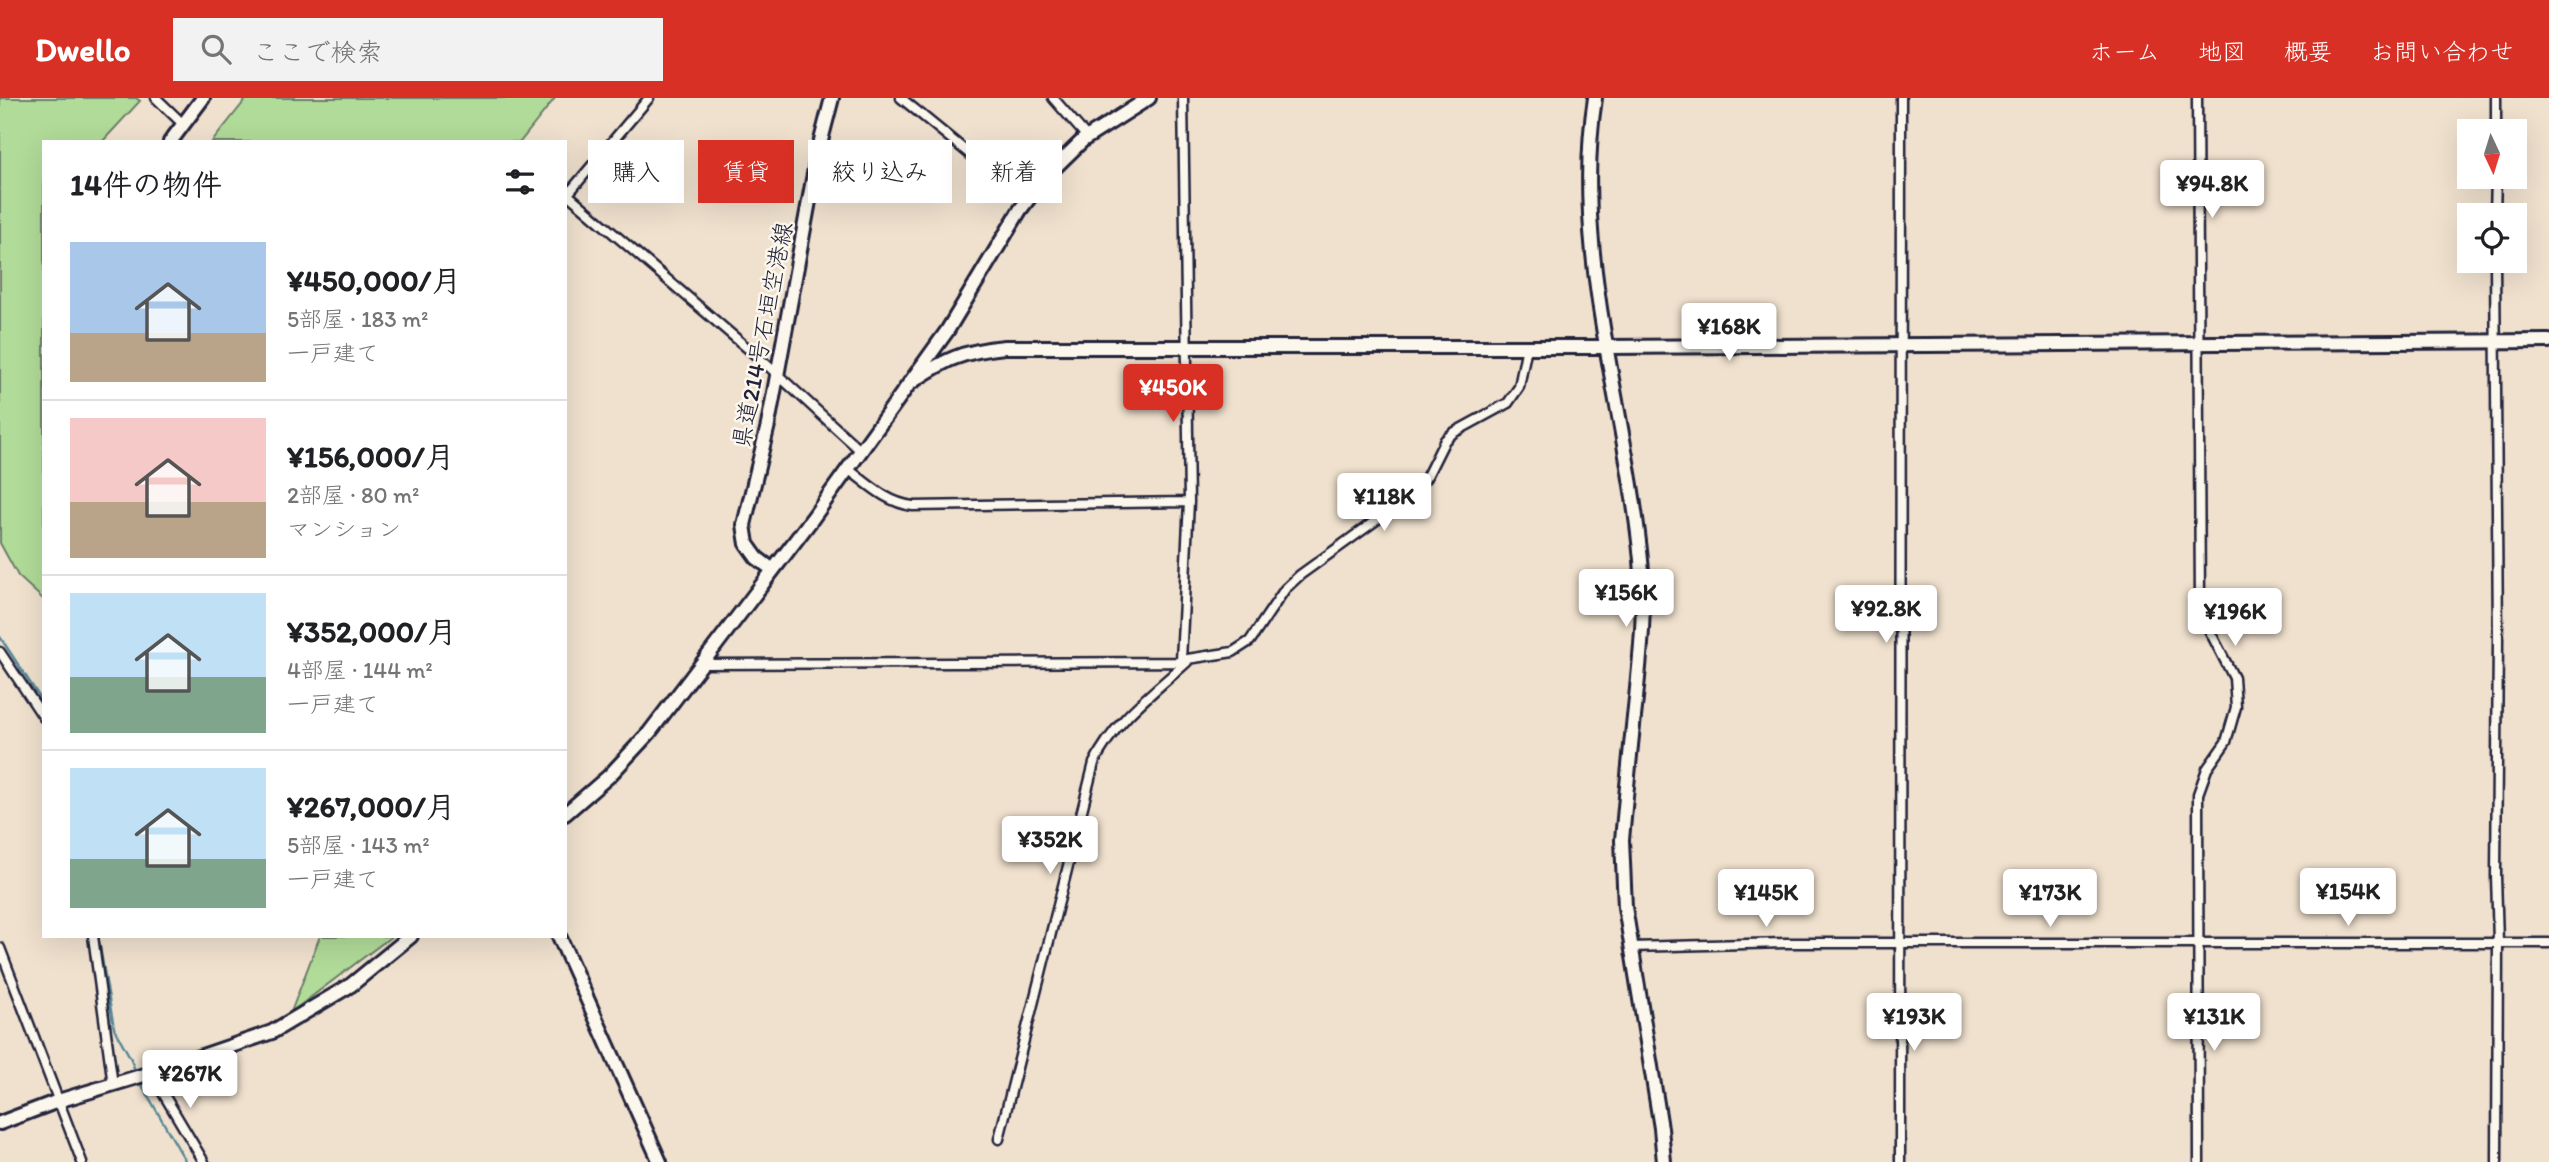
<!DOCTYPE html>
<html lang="ja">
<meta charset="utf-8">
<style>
:root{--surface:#fff;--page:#f2f2f2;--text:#202124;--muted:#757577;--line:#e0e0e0;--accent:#d93025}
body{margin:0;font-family:Itim,"Klee One",sans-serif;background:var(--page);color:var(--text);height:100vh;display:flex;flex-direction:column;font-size:26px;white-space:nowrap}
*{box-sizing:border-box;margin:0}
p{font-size:23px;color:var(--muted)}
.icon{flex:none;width:38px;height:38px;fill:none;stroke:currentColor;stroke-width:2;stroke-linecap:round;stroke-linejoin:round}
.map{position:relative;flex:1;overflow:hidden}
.drawer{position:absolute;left:42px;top:42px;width:525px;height:798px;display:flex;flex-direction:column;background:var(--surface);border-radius:0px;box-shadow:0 7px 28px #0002}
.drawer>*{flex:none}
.top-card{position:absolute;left:588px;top:42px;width:665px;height:63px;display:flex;gap:14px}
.needle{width:46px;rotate:176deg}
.tools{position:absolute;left:2457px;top:21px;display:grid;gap:14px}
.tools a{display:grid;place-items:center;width:70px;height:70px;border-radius:0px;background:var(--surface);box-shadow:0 7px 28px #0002;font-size:35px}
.price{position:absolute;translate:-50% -60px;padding:0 16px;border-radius:7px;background:#fff;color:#222;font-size:23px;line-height:46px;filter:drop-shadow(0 2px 4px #0008)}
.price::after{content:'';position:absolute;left:50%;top:42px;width:21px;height:16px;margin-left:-10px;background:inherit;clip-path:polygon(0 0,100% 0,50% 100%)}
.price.selected{background:var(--accent);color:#fff}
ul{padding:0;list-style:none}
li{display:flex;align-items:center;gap:21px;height:175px;padding:0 28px}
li+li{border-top:2px solid var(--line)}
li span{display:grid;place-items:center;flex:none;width:196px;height:140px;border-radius:0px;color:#555}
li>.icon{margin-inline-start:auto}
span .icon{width:84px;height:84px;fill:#fffc;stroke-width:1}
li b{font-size:30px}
h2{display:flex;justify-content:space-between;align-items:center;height:84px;padding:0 28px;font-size:30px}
.tag{padding:0 24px;border-radius:0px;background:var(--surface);box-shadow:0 7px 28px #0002;font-size:24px;line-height:63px}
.tag.selected{background:var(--accent);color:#fff}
header{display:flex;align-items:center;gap:42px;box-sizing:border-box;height:98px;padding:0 35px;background:var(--accent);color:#fff}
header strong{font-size:33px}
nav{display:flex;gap:38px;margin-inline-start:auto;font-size:24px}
.search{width:490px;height:63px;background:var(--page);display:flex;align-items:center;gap:18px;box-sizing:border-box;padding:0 24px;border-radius:0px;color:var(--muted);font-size:26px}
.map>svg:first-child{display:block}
.green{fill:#b1db98;stroke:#6a7e6a;stroke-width:2}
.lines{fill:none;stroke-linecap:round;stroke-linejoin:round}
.stream{stroke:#578897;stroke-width:2.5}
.street-casing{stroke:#22223b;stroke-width:13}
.secondary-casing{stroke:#22223b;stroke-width:18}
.street{stroke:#fbf7ec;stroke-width:8}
.secondary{stroke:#fbf7ec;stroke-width:12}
.labels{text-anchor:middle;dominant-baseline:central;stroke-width:5;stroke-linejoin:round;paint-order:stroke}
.street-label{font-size:24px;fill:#22223b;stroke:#fbf7ec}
</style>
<header>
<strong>Dwello</strong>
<div class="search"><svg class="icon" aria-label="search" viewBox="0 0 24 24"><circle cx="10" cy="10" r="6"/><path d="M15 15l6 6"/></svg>ここで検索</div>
<nav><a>ホーム</a><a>地図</a><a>概要</a><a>お問い合わせ</a></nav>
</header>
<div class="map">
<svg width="2549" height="1064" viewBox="0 0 2549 1064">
<rect width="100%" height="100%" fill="#f0e1ce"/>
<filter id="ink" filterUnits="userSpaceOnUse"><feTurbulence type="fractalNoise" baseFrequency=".0143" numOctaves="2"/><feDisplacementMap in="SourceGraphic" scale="14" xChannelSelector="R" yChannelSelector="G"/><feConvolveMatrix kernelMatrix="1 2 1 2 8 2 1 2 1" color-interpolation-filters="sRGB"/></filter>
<g filter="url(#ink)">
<path class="green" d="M0,0H136L140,3L102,44H44V502L18,478L0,445Z
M247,0H555L520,44H212Z
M320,838H392L291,914Z"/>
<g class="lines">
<path class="stream" d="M0,539L44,606
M98,838L114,930L131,961L136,976
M139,982L186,1064"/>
<defs>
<path id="street" d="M156,0L183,26
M901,0L1027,103
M1053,0L1088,40
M2197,0L2200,506L2204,522L2234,580L2236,609L2226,644L2207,671L2198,696L2199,1064
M2496,33V0
M565,94L766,266L861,353
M568,96L649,0
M2495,117L2496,79
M2495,163L2498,542L2496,778L2498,844L2497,1064
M848,371C868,386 887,405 913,408L1189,404
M0,554L44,620
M1181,562L1189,404L1183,0
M1181,562L1233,554L1250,543L1285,491L1300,477L1414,395L1427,378L1445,342L1453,335L1508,305L1519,289L1527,248
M702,566L1184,564
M93,838L113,987
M1631,849L1785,845H2549
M0,850L82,1064
M151,975L204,1064
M999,1041L1094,665C1114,623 1153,595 1187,564
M1900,1064L1901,0"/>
<path id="secondary" d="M1595,0C1571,155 1626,309 1641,462C1646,511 1640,560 1635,610C1630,654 1626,698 1622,742L1625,809L1661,1030L1664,1064
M170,44L203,0
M909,286C944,262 962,253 1005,249H1607L2549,243
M773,472L757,460L747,446L744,427L768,327L818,54L832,0
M565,716L609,678L649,635L812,421L947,233L1020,112L1044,80L1083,42L1149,0
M559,838L660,1064
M0,1025L58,1003L167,970L272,934L351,887L411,838"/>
</defs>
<use href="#street" class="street-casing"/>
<use href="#secondary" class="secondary-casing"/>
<use href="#street" class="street"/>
<use href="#secondary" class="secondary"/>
</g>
</g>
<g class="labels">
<g class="street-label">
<text transform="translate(762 237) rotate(-79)">県道214号石垣空港線</text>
</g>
</g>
</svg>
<div class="tools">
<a><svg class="needle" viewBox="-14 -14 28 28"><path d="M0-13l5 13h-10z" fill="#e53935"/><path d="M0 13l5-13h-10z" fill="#757577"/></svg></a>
<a><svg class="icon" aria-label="locate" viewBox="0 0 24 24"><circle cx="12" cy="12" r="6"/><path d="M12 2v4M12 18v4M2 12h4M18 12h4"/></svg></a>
</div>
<b class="price" style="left:2212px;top:122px">¥94.8K</b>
<b class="price" style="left:1729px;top:265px">¥168K</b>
<b class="price selected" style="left:1173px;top:326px">¥450K</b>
<b class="price" style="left:1384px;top:435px">¥118K</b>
<b class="price" style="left:1626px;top:531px">¥156K</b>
<b class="price" style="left:1886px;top:547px">¥92.8K</b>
<b class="price" style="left:2235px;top:550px">¥196K</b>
<b class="price" style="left:1050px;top:778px">¥352K</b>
<b class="price" style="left:2348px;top:830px">¥154K</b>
<b class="price" style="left:1766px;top:831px">¥145K</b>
<b class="price" style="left:2050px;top:831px">¥173K</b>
<b class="price" style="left:1914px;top:955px">¥193K</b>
<b class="price" style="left:2214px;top:955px">¥131K</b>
<b class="price" style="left:190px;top:1012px">¥267K</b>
<div class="top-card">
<a class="tag">購入</a>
<a class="tag selected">賃貸</a>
<a class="tag">絞り込み</a>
<a class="tag">新着</a>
</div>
<section class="drawer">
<h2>14件の物件<svg class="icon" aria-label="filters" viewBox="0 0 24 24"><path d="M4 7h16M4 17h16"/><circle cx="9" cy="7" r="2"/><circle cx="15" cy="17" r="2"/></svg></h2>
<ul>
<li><span style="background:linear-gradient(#a9c7e8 65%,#b9a48a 0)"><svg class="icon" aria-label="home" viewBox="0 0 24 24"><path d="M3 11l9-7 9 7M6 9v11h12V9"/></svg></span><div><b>¥450,000/月</b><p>5部屋 · 183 m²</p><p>一戸建て</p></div></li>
<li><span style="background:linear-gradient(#f6c9c9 60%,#b9a48a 0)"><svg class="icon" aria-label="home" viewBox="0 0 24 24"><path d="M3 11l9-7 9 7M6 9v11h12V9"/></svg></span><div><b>¥156,000/月</b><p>2部屋 · 80 m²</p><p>マンション</p></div></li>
<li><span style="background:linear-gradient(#bfe0f5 60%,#7fa58c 0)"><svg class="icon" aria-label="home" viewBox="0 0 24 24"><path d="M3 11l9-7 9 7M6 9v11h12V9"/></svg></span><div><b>¥352,000/月</b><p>4部屋 · 144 m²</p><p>一戸建て</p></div></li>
<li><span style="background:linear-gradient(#bfe0f5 65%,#7fa58c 0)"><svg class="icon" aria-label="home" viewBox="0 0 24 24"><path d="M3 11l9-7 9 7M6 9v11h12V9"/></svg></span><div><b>¥267,000/月</b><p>5部屋 · 143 m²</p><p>一戸建て</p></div></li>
</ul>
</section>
</div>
